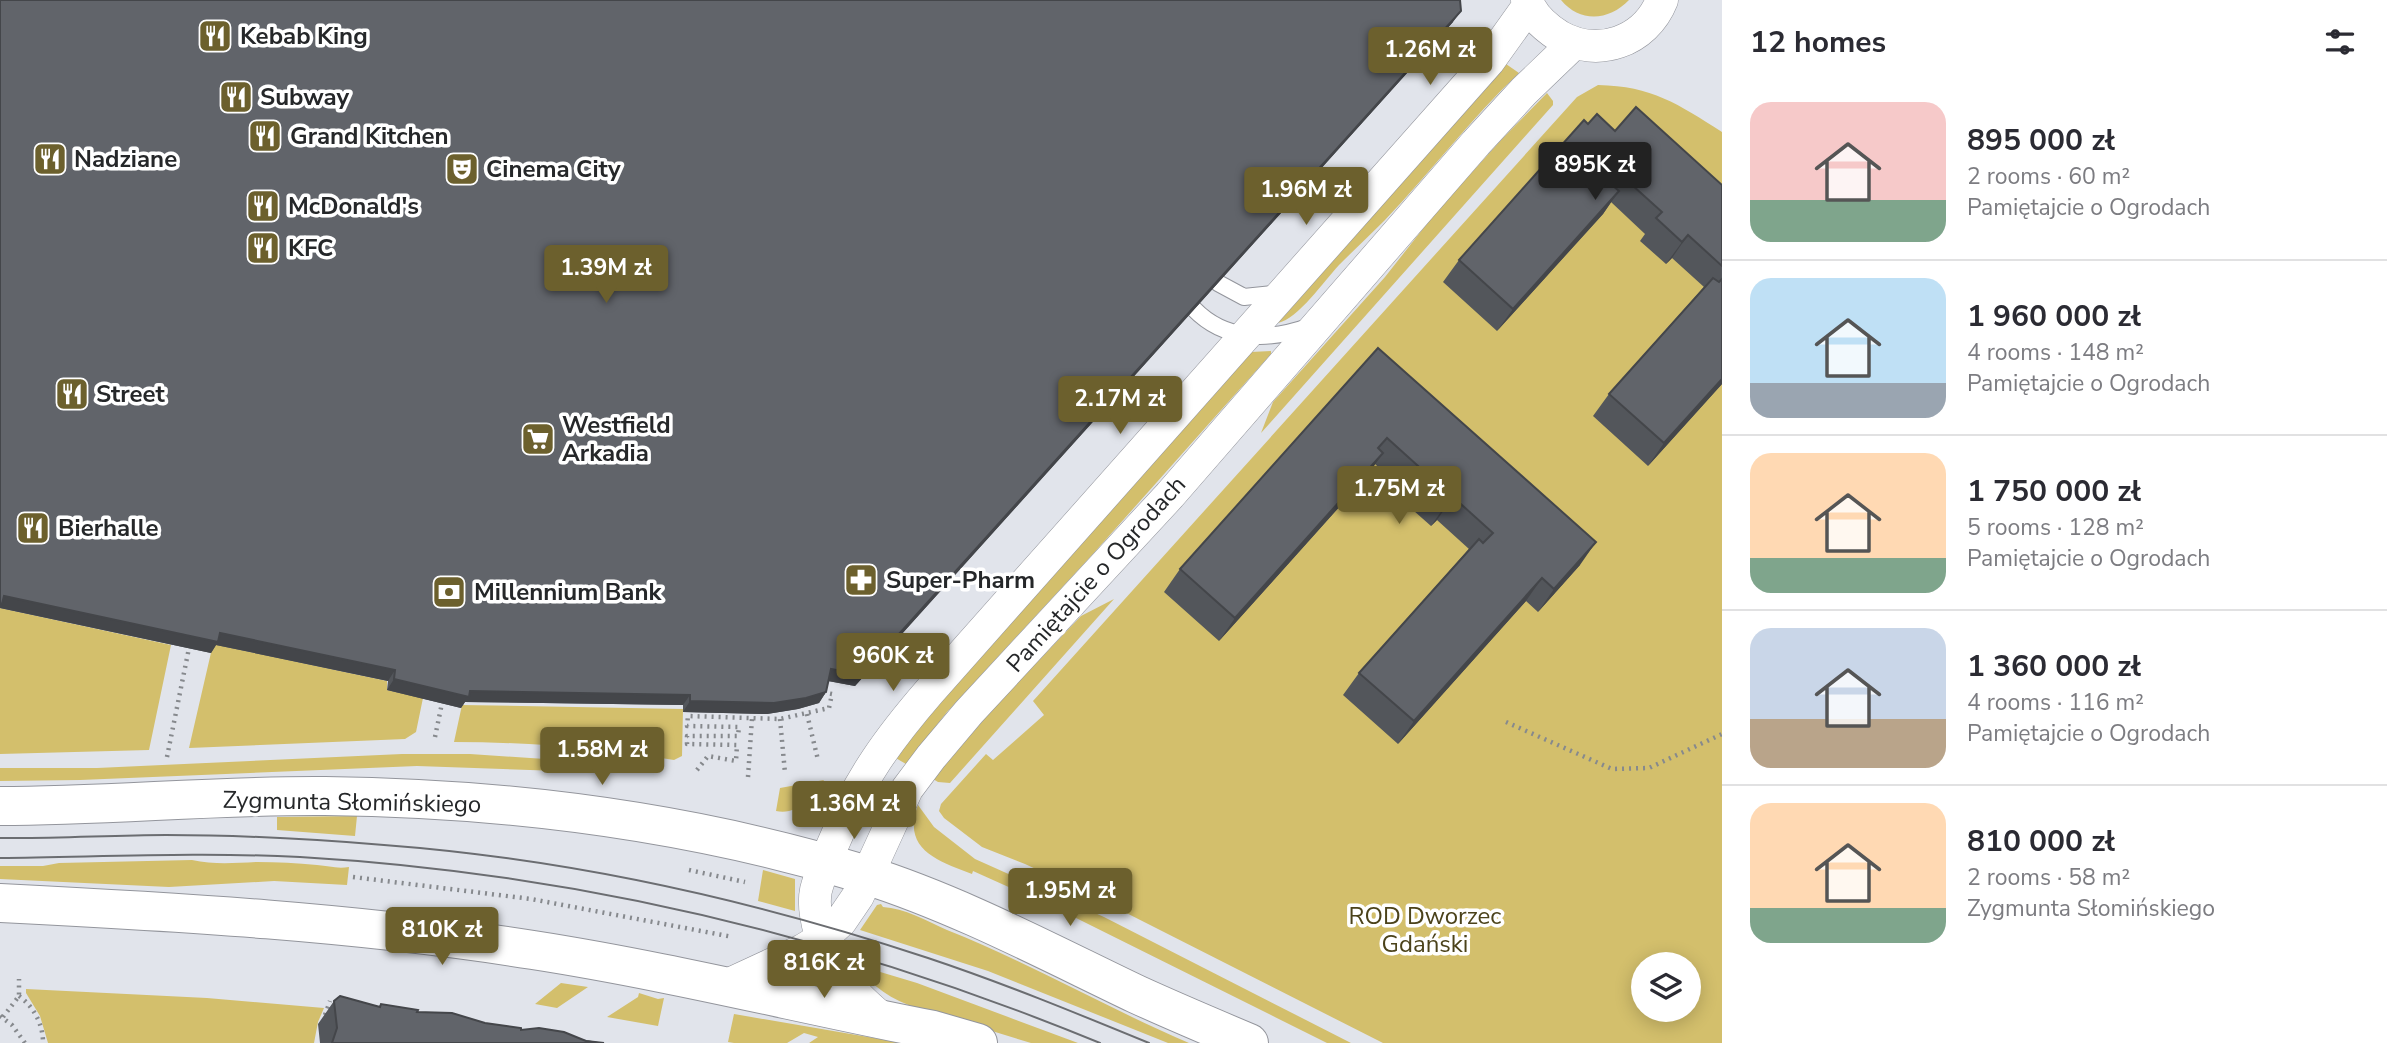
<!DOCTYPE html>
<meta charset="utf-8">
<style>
:root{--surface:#fff;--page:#f7f7f7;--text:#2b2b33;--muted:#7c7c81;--line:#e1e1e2;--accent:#6c602d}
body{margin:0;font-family:"Nunito Sans",sans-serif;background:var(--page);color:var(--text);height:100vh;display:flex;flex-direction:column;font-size:26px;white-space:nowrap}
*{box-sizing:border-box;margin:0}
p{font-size:23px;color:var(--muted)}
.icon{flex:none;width:38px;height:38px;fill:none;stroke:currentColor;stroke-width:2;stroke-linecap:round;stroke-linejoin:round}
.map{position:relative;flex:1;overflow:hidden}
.panel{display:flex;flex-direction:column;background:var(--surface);width:665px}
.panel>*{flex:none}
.tools{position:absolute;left:1631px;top:952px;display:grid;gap:14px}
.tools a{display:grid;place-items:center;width:70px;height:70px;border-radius:50%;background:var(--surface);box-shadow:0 4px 18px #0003;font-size:35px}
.price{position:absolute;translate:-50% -60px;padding:0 16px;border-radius:7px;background:var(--accent);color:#fff;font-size:23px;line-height:46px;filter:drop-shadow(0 2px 4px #0008)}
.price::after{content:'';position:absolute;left:50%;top:42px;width:21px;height:16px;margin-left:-10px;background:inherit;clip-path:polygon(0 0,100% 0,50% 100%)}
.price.on{background:#222;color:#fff}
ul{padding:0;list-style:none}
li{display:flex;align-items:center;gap:21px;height:175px;padding:0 28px}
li+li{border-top:2px solid var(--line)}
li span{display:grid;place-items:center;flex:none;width:196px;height:140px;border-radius:21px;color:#555}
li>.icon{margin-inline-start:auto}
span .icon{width:84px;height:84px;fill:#fffc;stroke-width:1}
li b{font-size:30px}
h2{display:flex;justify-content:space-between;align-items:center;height:84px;padding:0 28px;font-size:30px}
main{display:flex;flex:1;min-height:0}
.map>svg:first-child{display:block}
.green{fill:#d3bf6c;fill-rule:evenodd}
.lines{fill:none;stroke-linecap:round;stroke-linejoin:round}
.lane-casing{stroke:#93959c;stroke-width:18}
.street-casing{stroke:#93959c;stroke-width:33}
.secondary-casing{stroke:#93959c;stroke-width:40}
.path{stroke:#86898d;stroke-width:4.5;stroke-dasharray:2 5;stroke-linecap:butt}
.lane{stroke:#fff;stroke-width:16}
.street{stroke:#fff;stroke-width:32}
.secondary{stroke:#fff;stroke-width:38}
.tram{stroke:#6b6d71;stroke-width:2}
.wall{fill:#53565b}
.shaded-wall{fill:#44464a}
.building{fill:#61646a;stroke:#44464a;stroke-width:2}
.labels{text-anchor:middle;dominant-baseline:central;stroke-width:7;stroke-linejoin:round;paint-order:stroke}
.poi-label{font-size:24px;font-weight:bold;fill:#252729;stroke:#fff;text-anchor:start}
.street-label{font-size:24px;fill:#252729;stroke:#fff}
.park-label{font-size:24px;fill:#4b421a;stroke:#fff}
</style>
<main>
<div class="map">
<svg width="1722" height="1043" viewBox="0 0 1722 1043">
<rect width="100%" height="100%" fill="#e1e4eb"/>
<path class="green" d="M1561,0H1629C1609,21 1580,23 1561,0Z
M1506,64L1519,73C1471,118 1431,172 1385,220C1370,235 1354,250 1339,265C1324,281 1298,319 1278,323Z
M1598,85C1652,86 1678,104 1722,132V1043H1383L1079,889L1025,864L982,847L944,818L939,811L941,804L986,754L993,760L1044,715L1033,701L1577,97ZM1643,964H1689V1010H1643Z
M1547,93L1553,101V105L1261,433L1273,402L1385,277L1437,211L1502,139Z
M1271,351V354L1092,555L947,712L906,764L894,757L924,719L1251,352Z
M1114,599L950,783L938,782L933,779L998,703L1081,616Z
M0,608L171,645L149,750L0,754Z
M213,644L387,681V690L423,698L416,732L405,739L189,748Z
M462,705L683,709L682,756L674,760C601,748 529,742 454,742Z
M402,754H470L560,760L559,771L417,766L80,780L0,781V768H97Z
M824,780C814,796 797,816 776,811L780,788Z
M918,805L934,827L975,859L1104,917L1351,1043H1327L1066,913L973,871L972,874C939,861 901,850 918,805Z
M357,816L355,836L277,830V817Z
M192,860C214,865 235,863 257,862C277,862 297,863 317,865C329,866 337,869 349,867L347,885L274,881L169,887L0,879V866H43L59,863Z
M763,870L795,879V911L758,901Z
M881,904L883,907C904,908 927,921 947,930C1030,963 1107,1008 1189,1043H1168L988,971L860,930L877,905Z
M857,965L917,983L1078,1043H1031L917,1008C892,1000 872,987 857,965Z
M561,983L588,987L557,1008L535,1004Z
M26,989L207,998L324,1008L318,1022L314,1043H48L40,1016L26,993Z
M639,993L658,999L664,998L658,1026L607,1017L638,997Z
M734,1014L903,1043H809L818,1037L804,1033L787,1043H734L728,1042Z"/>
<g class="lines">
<defs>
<path id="lane" d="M1218,283L1244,297L1282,293
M1194,309C1225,341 1268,341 1308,327"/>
<path id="street" d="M1527,0C1532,16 1545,27 1559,36C1598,58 1645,42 1662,0
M723,987L803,950L821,939L841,921L858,896L907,789L931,757L969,712L1170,495L1476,143L1524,91L1573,44
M885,1021C855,996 830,972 820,933C816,919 813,904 816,890C821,871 829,853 837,835C858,780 891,736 929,692L1489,61L1529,5"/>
<path id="secondary" d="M0,806C108,806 216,795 325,796C506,798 689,821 863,874C958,904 1046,951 1136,994C1173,1011 1211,1027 1249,1043
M0,903C179,912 356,922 533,950C668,971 800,1004 933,1030L978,1043"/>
</defs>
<use href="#lane" class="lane-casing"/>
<use href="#street" class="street-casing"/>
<use href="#secondary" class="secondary-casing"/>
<path class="path" d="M807,714L818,760
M780,719L785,773
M1506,722L1612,769L1649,768L1722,734
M435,737L442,703
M167,757L189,648
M697,770L708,756L736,761L737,745L687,744V736H738L739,727L687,726L688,716L780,719L829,708L832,694L822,692
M748,777L752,718
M689,870L745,882
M353,877L531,899L733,937
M19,996C34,1007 43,1024 43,1043
M325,1015L330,1001
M0,1016L12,1025L25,1043
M3,1017L19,996V979"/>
<use href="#lane" class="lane"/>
<use href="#street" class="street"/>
<use href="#secondary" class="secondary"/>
<path class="tram" d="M0,838C55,839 111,835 166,835C239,835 312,839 384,845C569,859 753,900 928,958C1003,983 1076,1013 1149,1043
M0,858C100,857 199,852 300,857C576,873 845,938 1100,1043"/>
</g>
<path class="wall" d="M0,0L1453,22L855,686L828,681L826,692L819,703L798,709L767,714L683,712V705L465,702L461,708L387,690L388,681L216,645L211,653L0,608Z
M1588,124L1615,131L1722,185V384L1648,466L1593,416L1609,394L1704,287L1672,258L1666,264L1640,241L1645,234L1611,202L1603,214L1497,331L1443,282L1459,260Z
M1378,348L1580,565L1538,612L1526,601L1398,744L1343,695L1359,673L1469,549L1437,520L1431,526L1405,503L1410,496L1375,464L1367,476L1219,641L1164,592L1180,569Z
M334,1001L379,1007L381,1004L417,1012L604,1043H320L318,1024Z"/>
<path class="shaded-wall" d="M1461,11L1453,22L855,686L823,680L831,669Z
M1619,191L1603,214L1497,331L1513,309Z
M1688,235L1672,258L1666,264L1682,242Z
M1722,379V384L1648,466L1664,443Z
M1383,453L1367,476L1219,641L1235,618Z
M1453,497L1437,520L1431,526L1447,503Z
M1596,542L1580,565L1538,612L1554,589Z
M1542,578L1526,601L1398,744L1414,721Z
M4,596L220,633L395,670L388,681L216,645L211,653L0,608V601Z
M394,679L470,691L690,695L683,705L465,702L461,708L387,690Z
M826,692L819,703L798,709L767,714L683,712L690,701Z"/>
<path class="building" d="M0,0H1460L1461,11L862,675L831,669L826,692L806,698L774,703L690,701V695L470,691L469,697L394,679L395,670L220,633L218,642L4,596L2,604L0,603Z
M1636,107L1722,185V266L1688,235L1682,242L1656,218L1662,212L1622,176L1613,186L1619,191L1513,309L1459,260L1584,120L1588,124L1597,114L1615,131Z
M1713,278L1719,282L1722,279V379L1664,443L1609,394Z
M1378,348L1596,542L1554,589L1542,578L1414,721L1359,673L1479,539L1483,543L1493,533L1453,497L1447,503L1421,480L1427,474L1387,438L1378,448L1383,453L1235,618L1180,569Z
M340,996L380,1007L381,1004L418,1010L417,1012L452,1013L485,1023L521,1028V1030L539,1028L564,1032L586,1041L604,1043H332L337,1028L334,1001Z"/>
<defs>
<symbol id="restaurant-square" viewBox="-11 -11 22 22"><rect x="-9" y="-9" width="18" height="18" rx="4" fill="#6c602d" stroke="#fff"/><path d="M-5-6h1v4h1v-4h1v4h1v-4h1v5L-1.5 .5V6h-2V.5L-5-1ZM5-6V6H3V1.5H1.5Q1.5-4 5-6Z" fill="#fff"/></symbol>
<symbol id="theatre-square" viewBox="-11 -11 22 22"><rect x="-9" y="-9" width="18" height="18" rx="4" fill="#6c602d" stroke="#fff"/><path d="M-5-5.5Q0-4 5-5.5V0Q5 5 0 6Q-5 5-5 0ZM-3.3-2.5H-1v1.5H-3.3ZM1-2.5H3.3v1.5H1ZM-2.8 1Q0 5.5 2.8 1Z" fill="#fff"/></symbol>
<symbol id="supermarket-square" viewBox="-11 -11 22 22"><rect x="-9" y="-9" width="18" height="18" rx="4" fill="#6c602d" stroke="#fff"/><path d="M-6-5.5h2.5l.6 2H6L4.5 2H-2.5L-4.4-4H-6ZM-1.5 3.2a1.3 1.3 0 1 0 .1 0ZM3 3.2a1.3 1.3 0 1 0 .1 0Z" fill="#fff"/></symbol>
<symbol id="pharmacy-square" viewBox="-11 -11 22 22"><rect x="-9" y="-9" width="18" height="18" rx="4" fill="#6c602d" stroke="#fff"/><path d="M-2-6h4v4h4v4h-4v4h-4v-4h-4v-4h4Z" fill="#fff"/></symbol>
<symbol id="bank-square" viewBox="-11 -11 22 22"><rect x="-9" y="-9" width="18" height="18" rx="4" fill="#6c602d" stroke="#fff"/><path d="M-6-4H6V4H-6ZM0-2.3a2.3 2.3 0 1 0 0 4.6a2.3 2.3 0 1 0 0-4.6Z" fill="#fff"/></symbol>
</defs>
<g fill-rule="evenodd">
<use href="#restaurant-square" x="196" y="17" width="38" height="38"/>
<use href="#restaurant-square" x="217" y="78" width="38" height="38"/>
<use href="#restaurant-square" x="246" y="117" width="38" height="38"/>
<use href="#restaurant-square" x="31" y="140" width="38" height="38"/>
<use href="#theatre-square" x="443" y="150" width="38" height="38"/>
<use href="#restaurant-square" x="244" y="187" width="38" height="38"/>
<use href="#restaurant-square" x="244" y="229" width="38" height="38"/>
<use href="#restaurant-square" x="53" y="375" width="38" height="38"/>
<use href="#supermarket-square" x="519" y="420" width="38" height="38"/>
<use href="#restaurant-square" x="14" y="509" width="38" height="38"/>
<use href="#pharmacy-square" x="842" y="561" width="38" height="38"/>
<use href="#bank-square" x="430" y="573" width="38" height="38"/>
</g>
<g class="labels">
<g class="poi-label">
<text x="240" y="36">Kebab King</text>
<text x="260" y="97">Subway</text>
<text x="290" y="136">Grand Kitchen</text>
<text x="74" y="159">Nadziane</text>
<text x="486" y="169">Cinema City</text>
<text x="288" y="206">McDonald's</text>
<text x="288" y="248">KFC</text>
<text x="96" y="394">Street</text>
<text x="562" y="425">Westfield<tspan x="562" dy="28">Arkadia</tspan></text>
<text x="58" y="528">Bierhalle</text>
<text x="886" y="580">Super-Pharm</text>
<text x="474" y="592">Millennium Bank</text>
</g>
<g class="street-label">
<text transform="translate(1096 574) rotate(-48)">Pamiętajcie o Ogrodach</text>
<text transform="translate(352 802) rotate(1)">Zygmunta Słomińskiego</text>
</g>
<g class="park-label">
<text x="1425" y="916">ROD Dworzec<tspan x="1425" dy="28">Gdański</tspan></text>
</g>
</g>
</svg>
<div class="tools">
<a><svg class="icon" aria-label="layers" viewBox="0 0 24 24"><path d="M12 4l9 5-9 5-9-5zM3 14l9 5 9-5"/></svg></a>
</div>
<b class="price" style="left:1430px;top:87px">1.26M zł</b>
<b class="price on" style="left:1595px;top:202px">895K zł</b>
<b class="price" style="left:1306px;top:227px">1.96M zł</b>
<b class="price" style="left:606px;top:305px">1.39M zł</b>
<b class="price" style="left:1120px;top:436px">2.17M zł</b>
<b class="price" style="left:1399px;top:526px">1.75M zł</b>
<b class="price" style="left:893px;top:693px">960K zł</b>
<b class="price" style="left:602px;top:787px">1.58M zł</b>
<b class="price" style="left:854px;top:841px">1.36M zł</b>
<b class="price" style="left:1070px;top:928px">1.95M zł</b>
<b class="price" style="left:442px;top:967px">810K zł</b>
<b class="price" style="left:824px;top:1000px">816K zł</b>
</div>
<section class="panel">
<h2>12 homes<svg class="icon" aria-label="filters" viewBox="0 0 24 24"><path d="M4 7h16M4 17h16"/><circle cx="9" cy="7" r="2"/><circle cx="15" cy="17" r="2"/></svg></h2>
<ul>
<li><span style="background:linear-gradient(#f6c9c9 70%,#7fa58c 0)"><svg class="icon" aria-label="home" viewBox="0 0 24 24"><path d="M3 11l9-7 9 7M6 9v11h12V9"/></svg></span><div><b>895 000 zł</b><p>2 rooms · 60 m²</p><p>Pamiętajcie o Ogrodach</p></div></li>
<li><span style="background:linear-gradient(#bfe0f5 75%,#9aa5b1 0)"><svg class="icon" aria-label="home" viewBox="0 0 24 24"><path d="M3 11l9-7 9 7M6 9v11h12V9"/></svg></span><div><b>1 960 000 zł</b><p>4 rooms · 148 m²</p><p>Pamiętajcie o Ogrodach</p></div></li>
<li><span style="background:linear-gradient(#ffd9b3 75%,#7fa58c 0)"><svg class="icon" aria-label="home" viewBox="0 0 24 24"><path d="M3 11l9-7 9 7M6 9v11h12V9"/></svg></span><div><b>1 750 000 zł</b><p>5 rooms · 128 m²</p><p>Pamiętajcie o Ogrodach</p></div></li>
<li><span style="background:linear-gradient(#c9d6e8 65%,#b9a48a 0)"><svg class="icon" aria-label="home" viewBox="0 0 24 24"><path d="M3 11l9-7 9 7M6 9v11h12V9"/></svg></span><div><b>1 360 000 zł</b><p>4 rooms · 116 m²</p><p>Pamiętajcie o Ogrodach</p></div></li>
<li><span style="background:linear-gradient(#ffd9b3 75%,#7fa58c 0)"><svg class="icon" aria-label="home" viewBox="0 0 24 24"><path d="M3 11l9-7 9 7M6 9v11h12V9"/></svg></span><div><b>810 000 zł</b><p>2 rooms · 58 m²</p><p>Zygmunta Słomińskiego</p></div></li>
</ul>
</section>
</main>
